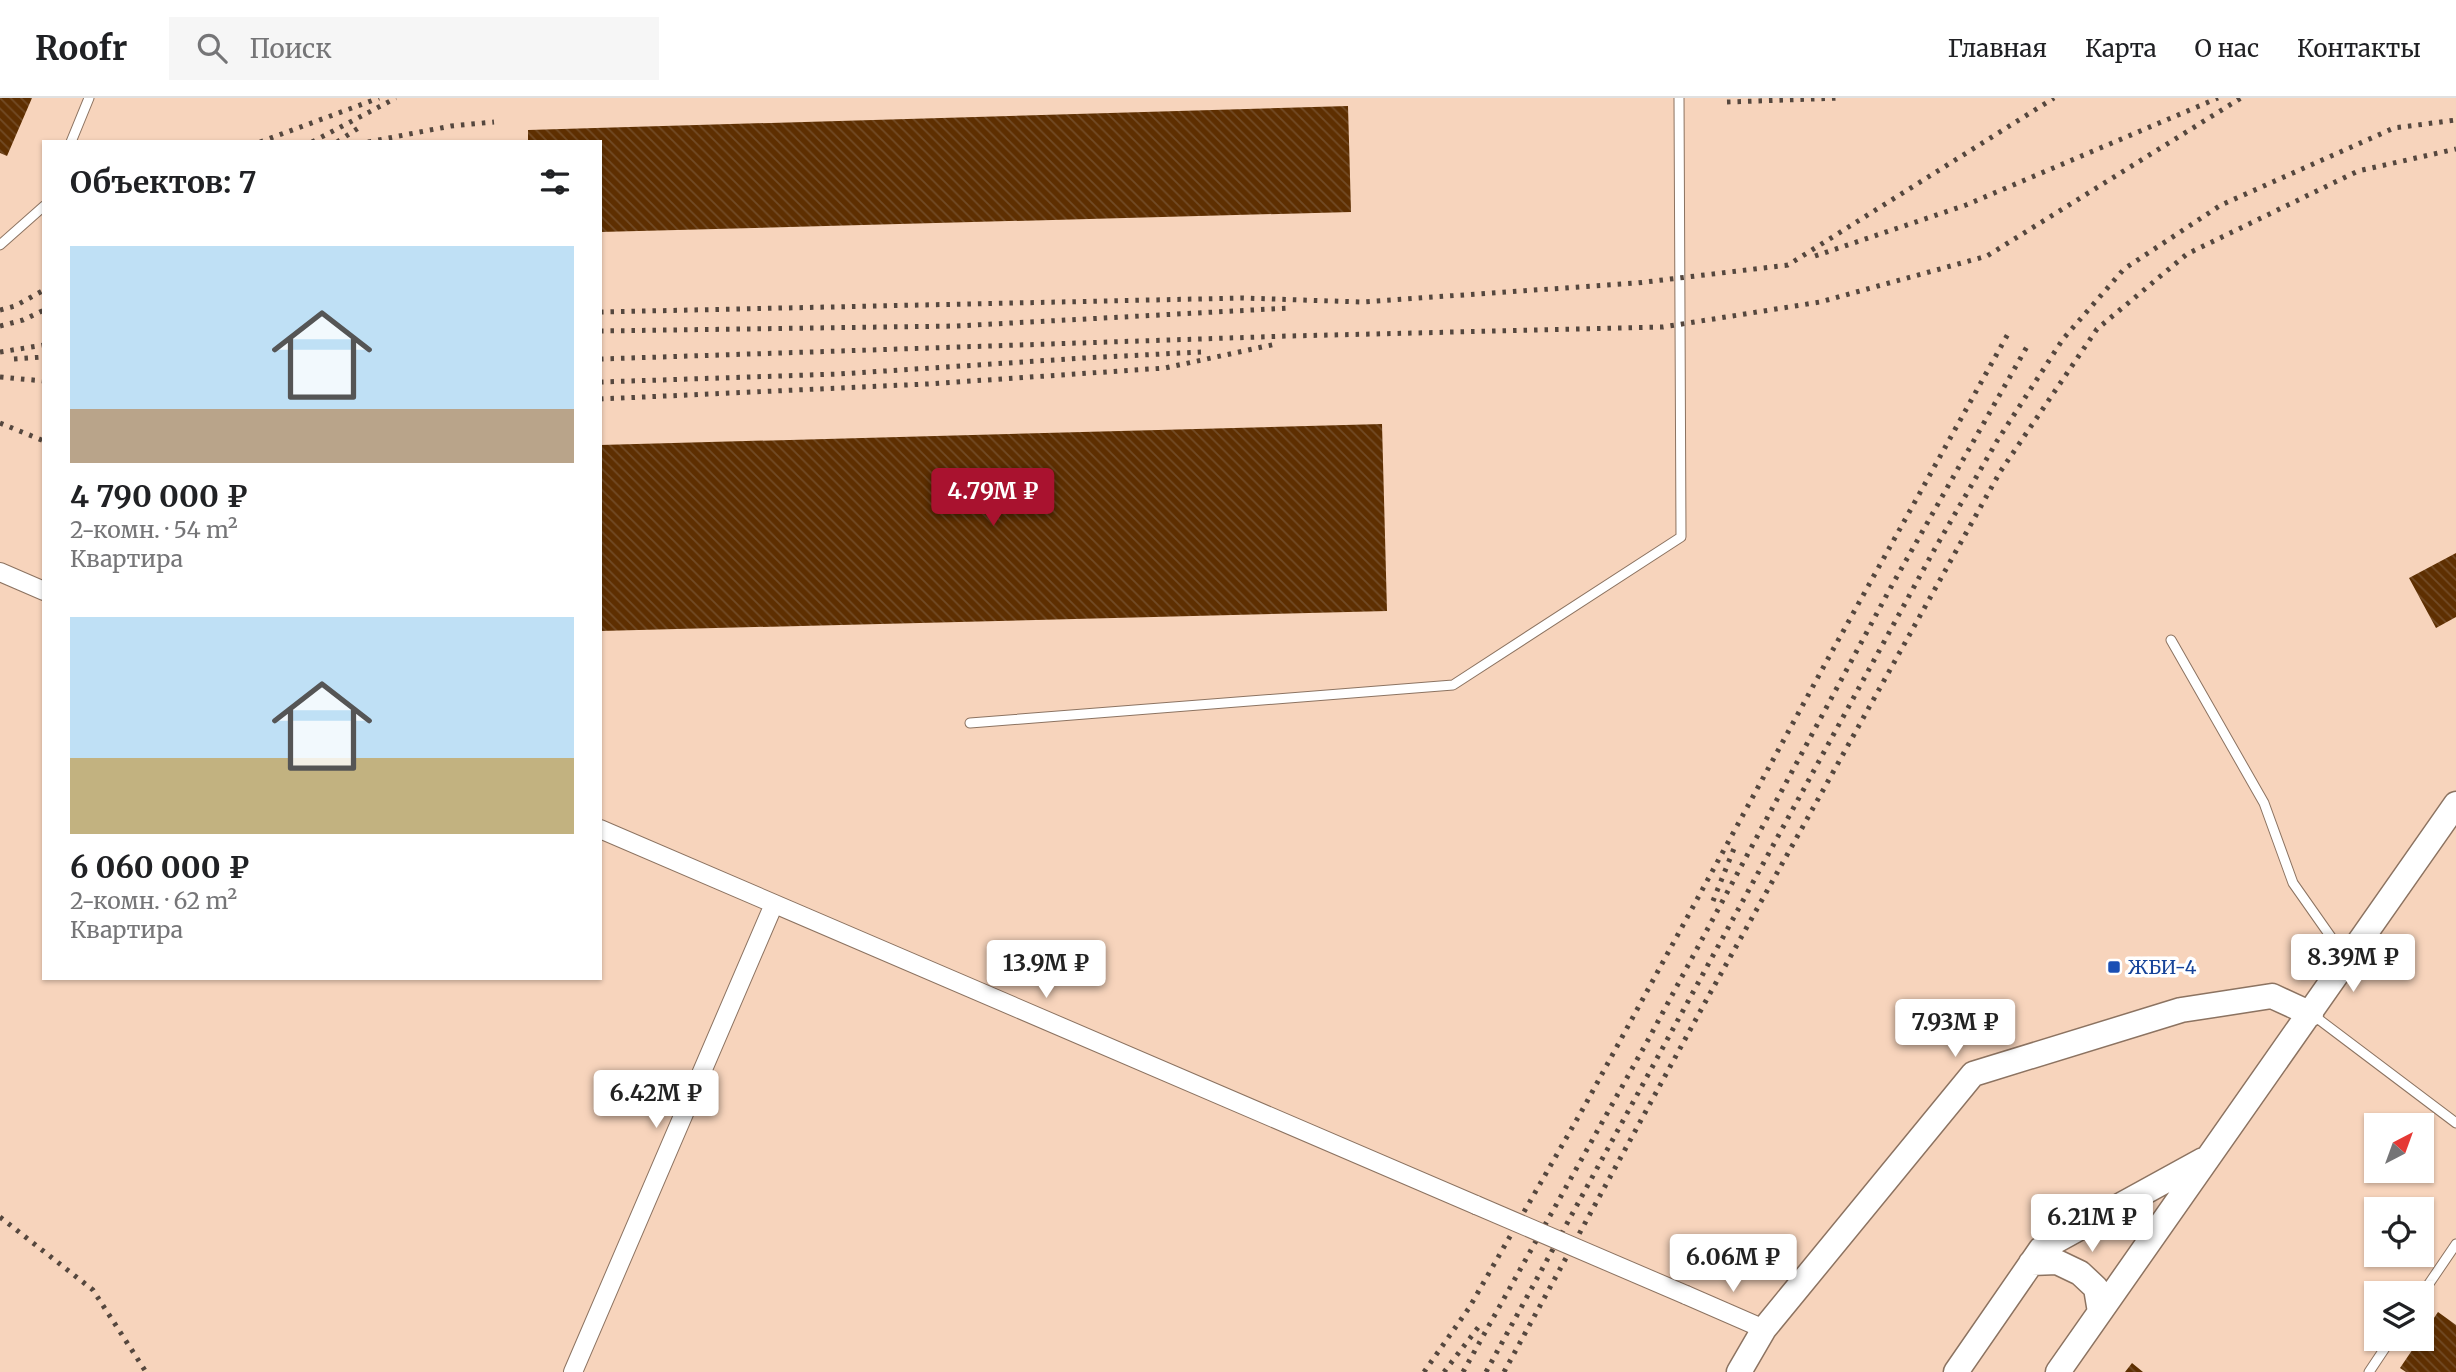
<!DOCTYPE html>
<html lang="ru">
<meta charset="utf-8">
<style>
:root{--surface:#fff;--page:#f6f6f6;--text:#202124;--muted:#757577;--line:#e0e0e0;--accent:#a9122f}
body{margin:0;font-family:Merriweather,serif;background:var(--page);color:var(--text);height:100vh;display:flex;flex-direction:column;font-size:26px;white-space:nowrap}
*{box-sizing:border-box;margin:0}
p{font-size:23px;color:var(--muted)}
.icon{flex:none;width:38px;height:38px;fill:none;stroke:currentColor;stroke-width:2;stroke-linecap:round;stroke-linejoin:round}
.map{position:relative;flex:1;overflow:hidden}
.drawer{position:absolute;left:42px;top:42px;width:560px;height:840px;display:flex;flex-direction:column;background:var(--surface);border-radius:0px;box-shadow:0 2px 5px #0004}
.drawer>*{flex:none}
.needle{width:46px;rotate:41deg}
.tools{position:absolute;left:2364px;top:1015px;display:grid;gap:14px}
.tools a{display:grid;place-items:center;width:70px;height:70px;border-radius:0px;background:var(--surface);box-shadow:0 2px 5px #0004;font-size:35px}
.price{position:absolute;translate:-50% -60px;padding:0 16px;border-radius:7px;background:#fff;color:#222;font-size:23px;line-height:46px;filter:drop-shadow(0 2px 4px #0008)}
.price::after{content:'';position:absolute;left:50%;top:42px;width:21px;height:16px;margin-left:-10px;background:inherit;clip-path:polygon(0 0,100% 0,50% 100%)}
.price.current{background:var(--accent);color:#fff}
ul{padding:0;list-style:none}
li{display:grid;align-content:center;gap:14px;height:371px;padding:0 28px}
li span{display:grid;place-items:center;height:217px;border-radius:0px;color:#555}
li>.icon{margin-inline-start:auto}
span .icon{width:126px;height:126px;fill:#fffc;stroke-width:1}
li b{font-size:30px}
h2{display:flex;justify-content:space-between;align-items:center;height:84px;padding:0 28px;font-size:30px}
header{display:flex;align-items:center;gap:42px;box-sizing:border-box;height:98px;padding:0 35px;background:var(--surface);border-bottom:2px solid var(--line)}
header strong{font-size:33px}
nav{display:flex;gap:38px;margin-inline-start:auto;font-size:24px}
.search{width:490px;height:63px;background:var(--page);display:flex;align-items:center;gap:18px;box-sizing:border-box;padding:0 24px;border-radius:0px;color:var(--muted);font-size:26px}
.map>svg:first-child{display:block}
.built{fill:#f7d4bc;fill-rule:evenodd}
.building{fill:url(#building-back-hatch)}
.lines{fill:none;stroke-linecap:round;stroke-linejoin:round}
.lane-casing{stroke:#8c7361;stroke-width:11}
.street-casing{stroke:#8c7361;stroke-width:20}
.secondary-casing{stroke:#8c7361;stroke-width:27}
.lane{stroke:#fff;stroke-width:9}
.street{stroke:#fff;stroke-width:18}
.secondary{stroke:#fff;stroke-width:24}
.rail{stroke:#55473e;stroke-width:5;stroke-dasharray:3.5 7;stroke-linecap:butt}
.street-bridge-casing{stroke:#8c7361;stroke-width:20;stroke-linecap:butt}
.street-bridge{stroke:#fff;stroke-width:18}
.transit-dot{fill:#1a4fb4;stroke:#fff;stroke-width:2.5}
.labels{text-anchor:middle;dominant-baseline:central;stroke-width:7;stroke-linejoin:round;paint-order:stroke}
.transit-label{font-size:19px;fill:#164399;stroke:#fff;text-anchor:start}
</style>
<header>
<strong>Roofr</strong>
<div class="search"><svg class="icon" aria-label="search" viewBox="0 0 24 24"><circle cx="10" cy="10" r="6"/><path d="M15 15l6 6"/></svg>Поиск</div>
<nav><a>Главная</a><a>Карта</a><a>О нас</a><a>Контакты</a></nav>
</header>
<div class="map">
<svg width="2456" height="1274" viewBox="0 0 2456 1274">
<defs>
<pattern id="building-back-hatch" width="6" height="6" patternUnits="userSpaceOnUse" patternTransform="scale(1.75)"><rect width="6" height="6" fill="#5e2f01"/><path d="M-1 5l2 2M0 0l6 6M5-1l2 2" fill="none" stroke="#724b26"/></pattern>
</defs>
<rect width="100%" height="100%" fill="#ffe2ce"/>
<path class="built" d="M0,0H2456V1274H0ZM44,44H600V880H44ZM2376,1027H2422V1073H2376ZM2376,1111H2422V1157H2376ZM2376,1195H2422V1241H2376Z"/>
<path class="building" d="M0,0H32L7,58L0,55Z
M1348,8L1351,114L600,134V44H528V32Z
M1382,326L1387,513L600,533V347Z
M2456,455V519L2436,530L2409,480Z
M2438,1214L2456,1227V1274H2406L2400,1270Z
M2132,1265L2143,1274H2125Z"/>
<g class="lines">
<defs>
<path id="lane" d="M71,44L89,0
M0,147L44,108
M2171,542L2264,705L2293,785L2345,859
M970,625L1453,587L1681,439L1679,0
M2313,917L2456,1025
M2422,1196L2456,1146
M2369,1274L2391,1241"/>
<path id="street" d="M0,474L44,493
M600,731L1476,1107
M1686,1197L1764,1231
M573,1274L774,806"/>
<path id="secondary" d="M2031,1165L2057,1164L2080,1175L2096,1190L2100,1214
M1739,1274L1764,1231L1973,976L2181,912L2272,898L2311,916
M1956,1274L2041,1151L2203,1062
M2058,1274L2456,706"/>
</defs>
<use href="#lane" class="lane-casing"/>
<use href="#street" class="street-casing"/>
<use href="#secondary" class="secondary-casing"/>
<use href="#lane" class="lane"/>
<use href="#street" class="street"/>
<use href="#secondary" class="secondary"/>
<path class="rail" d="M1727,4L1840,0
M260,44L379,0
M312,44L396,0
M337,44L360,29
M368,44L451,28L494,24
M1815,158L1966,107L2218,0
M0,212L15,208L44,192
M600,214L1243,200L1361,204L1637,185L1788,167L2054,0
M0,228L23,222L44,212
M600,233L956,228L1289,210
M0,254L44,247
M14,261L44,259
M600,261L1289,238L1663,229L1820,204L1987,158L2241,0
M0,279L44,283
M600,284L839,276L1084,260L1201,254
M600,301L927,286L1165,270L1276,246
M0,325L44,343
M1713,803L1735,748
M0,1119L93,1192L146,1274
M1424,1274L1469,1210L1584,1009L1830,557L2009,234
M1444,1274L1480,1227
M1463,1274L1648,942L1891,489L2029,245
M1486,1274L1933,454L1997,343L2063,241L2124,171L2221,107L2394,30L2456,22
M1504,1274L1708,899L2000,374L2097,231L2187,156L2358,73L2456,51"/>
<defs>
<path id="street-bridge" d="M1476,1107L1686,1197"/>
</defs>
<use href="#street-bridge" class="street-bridge-casing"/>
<use href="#street-bridge" class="street-bridge"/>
</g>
<rect class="transit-dot" x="2107" y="862" width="14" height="14" rx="3.5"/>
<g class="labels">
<g class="transit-label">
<text x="2128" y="869">ЖБИ-4</text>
</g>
</g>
</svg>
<div class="tools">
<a><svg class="needle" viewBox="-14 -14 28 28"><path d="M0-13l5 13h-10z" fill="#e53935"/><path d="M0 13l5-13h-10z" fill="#757577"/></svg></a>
<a><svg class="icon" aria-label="locate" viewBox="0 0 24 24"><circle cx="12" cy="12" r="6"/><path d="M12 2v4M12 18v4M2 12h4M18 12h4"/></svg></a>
<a><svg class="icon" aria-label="layers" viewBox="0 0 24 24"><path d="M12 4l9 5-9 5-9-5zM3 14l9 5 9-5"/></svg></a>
</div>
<b class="price current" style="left:993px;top:430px">4.79M ₽</b>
<b class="price" style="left:2353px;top:896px">8.39M ₽</b>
<b class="price" style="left:1046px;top:902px">13.9M ₽</b>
<b class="price" style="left:1955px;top:961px">7.93M ₽</b>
<b class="price" style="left:656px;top:1032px">6.42M ₽</b>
<b class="price" style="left:2092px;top:1156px">6.21M ₽</b>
<b class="price" style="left:1733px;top:1196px">6.06M ₽</b>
<section class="drawer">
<h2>Объектов: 7<svg class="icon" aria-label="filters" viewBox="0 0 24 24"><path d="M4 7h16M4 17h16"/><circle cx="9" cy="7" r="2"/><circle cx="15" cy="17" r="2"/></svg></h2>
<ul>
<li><span style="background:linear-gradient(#bfe0f5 75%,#b9a48a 0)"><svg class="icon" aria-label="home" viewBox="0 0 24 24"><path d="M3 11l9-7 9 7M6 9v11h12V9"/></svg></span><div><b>4 790 000 ₽</b><p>2-комн. · 54 m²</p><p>Квартира</p></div></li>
<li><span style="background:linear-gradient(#bfe0f5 65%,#c2b280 0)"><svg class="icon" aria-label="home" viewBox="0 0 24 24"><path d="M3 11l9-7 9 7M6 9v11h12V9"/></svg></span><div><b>6 060 000 ₽</b><p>2-комн. · 62 m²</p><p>Квартира</p></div></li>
</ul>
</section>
</div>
